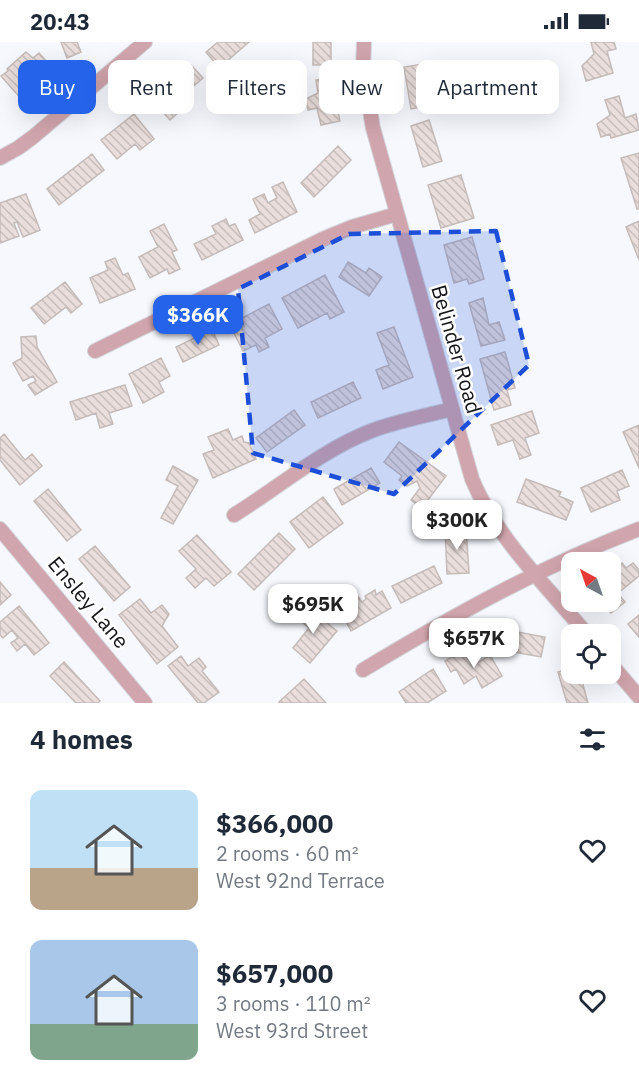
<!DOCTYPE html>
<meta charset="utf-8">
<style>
:root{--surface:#fff;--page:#f2f2f3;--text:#1f2937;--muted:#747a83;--accent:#2563eb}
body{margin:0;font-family:"IBM Plex Sans",sans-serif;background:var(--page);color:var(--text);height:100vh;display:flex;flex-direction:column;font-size:22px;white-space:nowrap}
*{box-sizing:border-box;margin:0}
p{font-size:20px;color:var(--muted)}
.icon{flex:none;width:33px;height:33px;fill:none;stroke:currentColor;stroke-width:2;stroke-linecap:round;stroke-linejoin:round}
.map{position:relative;height:661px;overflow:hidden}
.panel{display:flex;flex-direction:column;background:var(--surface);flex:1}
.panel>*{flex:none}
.guide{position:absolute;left:18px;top:18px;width:603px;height:54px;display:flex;gap:12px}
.needle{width:39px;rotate:320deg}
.controls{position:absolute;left:561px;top:510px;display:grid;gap:12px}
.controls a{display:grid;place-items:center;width:60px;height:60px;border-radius:12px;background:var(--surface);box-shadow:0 6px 24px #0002;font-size:30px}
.price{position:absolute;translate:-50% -51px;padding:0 14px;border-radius:12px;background:#fff;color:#222;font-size:20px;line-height:39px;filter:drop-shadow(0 2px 3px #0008)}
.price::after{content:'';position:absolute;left:50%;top:36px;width:18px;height:14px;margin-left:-9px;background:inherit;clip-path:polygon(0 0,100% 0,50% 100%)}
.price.selected{background:var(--accent);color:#fff}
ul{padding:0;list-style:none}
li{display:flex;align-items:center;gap:18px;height:150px;padding:0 30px}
li span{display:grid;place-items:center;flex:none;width:168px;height:120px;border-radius:12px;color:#555}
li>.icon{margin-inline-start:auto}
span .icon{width:72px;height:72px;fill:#fffc;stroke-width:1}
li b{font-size:26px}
h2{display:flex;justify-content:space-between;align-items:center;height:72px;padding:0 30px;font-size:26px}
.pill{padding:0 21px;border-radius:12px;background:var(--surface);box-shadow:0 6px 24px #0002;font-size:21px;line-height:54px}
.pill.selected{background:var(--accent);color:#fff}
.status{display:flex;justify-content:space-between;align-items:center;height:42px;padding:0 30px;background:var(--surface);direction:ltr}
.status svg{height:16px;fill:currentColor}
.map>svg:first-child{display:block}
.building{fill:url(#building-back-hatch);stroke:#c5bbb8;stroke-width:1.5}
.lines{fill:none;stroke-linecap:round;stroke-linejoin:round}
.minor-casing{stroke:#d2d4d9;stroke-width:16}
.minor{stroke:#d1a5ad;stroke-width:14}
.marked{fill:#1d4ed8;fill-opacity:0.2;stroke:#1d4ed8;stroke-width:4.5;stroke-dasharray:12 8;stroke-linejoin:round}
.labels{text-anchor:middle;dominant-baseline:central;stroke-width:5;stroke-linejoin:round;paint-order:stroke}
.street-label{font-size:21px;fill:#131518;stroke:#fff}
</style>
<div class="status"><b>20:43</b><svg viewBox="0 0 49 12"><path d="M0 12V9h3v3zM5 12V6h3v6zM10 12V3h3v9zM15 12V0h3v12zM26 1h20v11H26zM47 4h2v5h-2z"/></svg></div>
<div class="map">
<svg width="639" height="661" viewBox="0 0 639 661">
<defs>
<pattern id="building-back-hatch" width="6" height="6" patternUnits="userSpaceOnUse" patternTransform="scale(1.5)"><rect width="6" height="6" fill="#e9dedc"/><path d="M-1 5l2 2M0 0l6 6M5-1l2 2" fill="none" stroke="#c7bebc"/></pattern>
</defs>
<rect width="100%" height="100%" fill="#f6f8fe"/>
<path class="building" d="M61,0H77L81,10L67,16Z
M218,0H249L219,26L206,10Z
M313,0H331V23H313Z
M591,0H614L616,7L607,9L613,31L586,39L582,24L594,12Z
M26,10L33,16L39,11L47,20L41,25L50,36L23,59L1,34L8,29L7,27Z
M423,22L429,64L411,67L404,25Z
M191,23L203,36L173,62L180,69L170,78L152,58Z
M331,35L340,79L321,83L317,66L308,68L306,57L318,51L316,38Z
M619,54L625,76L636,72L639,88L611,96L610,92L601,95L597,82L610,73L605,58Z
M134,72L154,97L140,108L135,102L117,117L101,98Z
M429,78L442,119L423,125L411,84Z
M338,104L351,118L314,155L301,141Z
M639,111V167H637L621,116Z
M92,112L104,128L59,163L47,147Z
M461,133L474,176L441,186L428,143Z
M283,140L297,170L255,191L249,178L260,172L253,157L264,152L268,161L277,156L272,145Z
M26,152L40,188L23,195L17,180L14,181L19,194L0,201V161Z
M226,177L229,184L235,182L243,198L202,218L194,202L216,192L212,184Z
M639,179V218L626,185Z
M164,182L177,208L172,210L180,227L169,232L167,227L150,236L139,215L158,205L150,189Z
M472,195L484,237L469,242L467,237L454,241L444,203Z
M115,216L123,233L128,231L135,247L100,261L90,236L108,228L105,220Z
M348,220L366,231L369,226L382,235L369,254L339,235Z
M325,233L344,270L330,277L327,271L298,286L282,256Z
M65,240L82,262L71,271L66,265L44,282L31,266Z
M483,256L489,283L499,280L505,298L481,304L469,261Z
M269,262L282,287L265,296L269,305L259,310L256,303L243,309L233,289L244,284L240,277Z
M394,285L413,335L383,347L376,328L389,323L377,291Z
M212,287L219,303L183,320L176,305Z
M36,294L37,305L57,340L35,353L28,343L36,339L33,334L23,339L13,321L22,316L21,295Z
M505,310L515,346L507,348L511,363L494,368L480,317Z
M161,316L170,334L159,340L164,350L143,361L129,332Z
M353,340L361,356L318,376L311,360Z
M125,343L132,364L109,371L113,382L100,386L96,371L76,378L70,360Z
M294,368L305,383L267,410L256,396Z
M532,369L539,391L525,396L531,413L520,417L513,398L498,403L491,383Z
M639,383V426L623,390Z
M228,387L233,398L242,394L244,400L249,401L256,417L213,436L203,412L214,408L208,395Z
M4,392L25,418L32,412L42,424L20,443L0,418V396Z
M399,400L446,434L422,466L411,458L420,446L417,439L407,444L399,438L402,434L384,420Z
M173,424L198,438L173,482L161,476L178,444L166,438Z
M371,426L380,441L342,463L334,447Z
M622,428L629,444L617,449L620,458L591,470L581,446Z
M526,437L561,450L559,454L573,460L566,478L517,460Z
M48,447L81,488L67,499L34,459Z
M323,455L343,481L309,506L290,480Z
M466,485L469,531L447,532L445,486Z
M279,491L295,507L254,548L238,532Z
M197,493L231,530L214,544L206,536L195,546L186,536L196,527L179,509Z
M95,504L130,545L114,559L79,517Z
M622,521L626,526L633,521L639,528V534L618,551L625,560L611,571L602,560H610V530Z
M434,524L442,541L401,561L392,544Z
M0,540L11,553L0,563Z
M375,548L376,553L382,549L391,566L351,589L341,570L350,565L346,559L357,553L362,560L366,557L365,554Z
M140,557L151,571L162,563L169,572L162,584L178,605L157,622L119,573Z
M305,563L337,589L310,621L293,606L309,586L296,575Z
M19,564L49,601L34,613L25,602L17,609L11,601L18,596L12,588L3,596L0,593V580Z
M639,573V595L628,582Z
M501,587L545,595L541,615L497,607Z
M463,608L472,624L490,613L502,634L482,646L476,634L464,642L456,627L451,630L445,619Z
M181,614L188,624L199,616L206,625L202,629L219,650L204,661H198L168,624Z
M64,620L100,659L98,661H76L50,634Z
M572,626V632H580L588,661H567L558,630Z
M433,627L446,649L427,661H406L399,650Z
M304,637L326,661H279V660Z"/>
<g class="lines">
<defs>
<path id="minor" d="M364,0L363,28L373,86L472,437C496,495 546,544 587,592
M0,116L18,106L33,95L145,0
M95,309L323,197L352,185L397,172
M234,473C279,445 322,408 371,389C397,379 425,374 452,367
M0,487L145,661
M610,621L639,655
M363,628C454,573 540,525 639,487"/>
</defs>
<use href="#minor" class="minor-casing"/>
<use href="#minor" class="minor"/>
</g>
<path class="marked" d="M496,189L529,323L394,452L253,411L238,247L349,192Z"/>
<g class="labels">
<g class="street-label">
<text transform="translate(457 307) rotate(74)">Belinder Road</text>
<text transform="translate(89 560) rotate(50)">Ensley Lane</text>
</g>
</g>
</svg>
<div class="controls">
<a><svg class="needle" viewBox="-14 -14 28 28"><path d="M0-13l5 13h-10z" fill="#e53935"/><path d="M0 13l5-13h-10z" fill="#747a83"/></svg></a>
<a><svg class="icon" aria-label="locate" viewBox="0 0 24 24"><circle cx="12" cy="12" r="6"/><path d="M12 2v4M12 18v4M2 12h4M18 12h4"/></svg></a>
</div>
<b class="price selected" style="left:198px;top:304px">$366K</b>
<b class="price" style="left:457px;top:509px">$300K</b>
<b class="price" style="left:313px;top:593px">$695K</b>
<b class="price" style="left:474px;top:627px">$657K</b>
<div class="guide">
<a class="pill selected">Buy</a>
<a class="pill">Rent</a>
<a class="pill">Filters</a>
<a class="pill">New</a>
<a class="pill">Apartment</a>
</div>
</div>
<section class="panel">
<h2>4 homes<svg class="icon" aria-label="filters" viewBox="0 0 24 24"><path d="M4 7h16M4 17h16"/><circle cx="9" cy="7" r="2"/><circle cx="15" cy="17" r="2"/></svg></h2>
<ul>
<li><span style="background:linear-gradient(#bfe0f5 65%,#b9a48a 0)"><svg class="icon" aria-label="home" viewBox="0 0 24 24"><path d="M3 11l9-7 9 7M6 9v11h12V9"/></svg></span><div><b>$366,000</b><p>2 rooms · 60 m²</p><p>West 92nd Terrace</p></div><svg class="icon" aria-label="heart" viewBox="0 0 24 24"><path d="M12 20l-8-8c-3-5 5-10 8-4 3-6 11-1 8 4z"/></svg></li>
<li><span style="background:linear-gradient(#a9c7e8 70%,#7fa58c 0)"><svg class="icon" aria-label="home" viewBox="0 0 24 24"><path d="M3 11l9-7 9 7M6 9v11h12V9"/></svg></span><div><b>$657,000</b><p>3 rooms · 110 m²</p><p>West 93rd Street</p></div><svg class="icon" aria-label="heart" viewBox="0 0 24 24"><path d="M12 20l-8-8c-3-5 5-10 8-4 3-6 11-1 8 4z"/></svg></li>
</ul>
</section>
